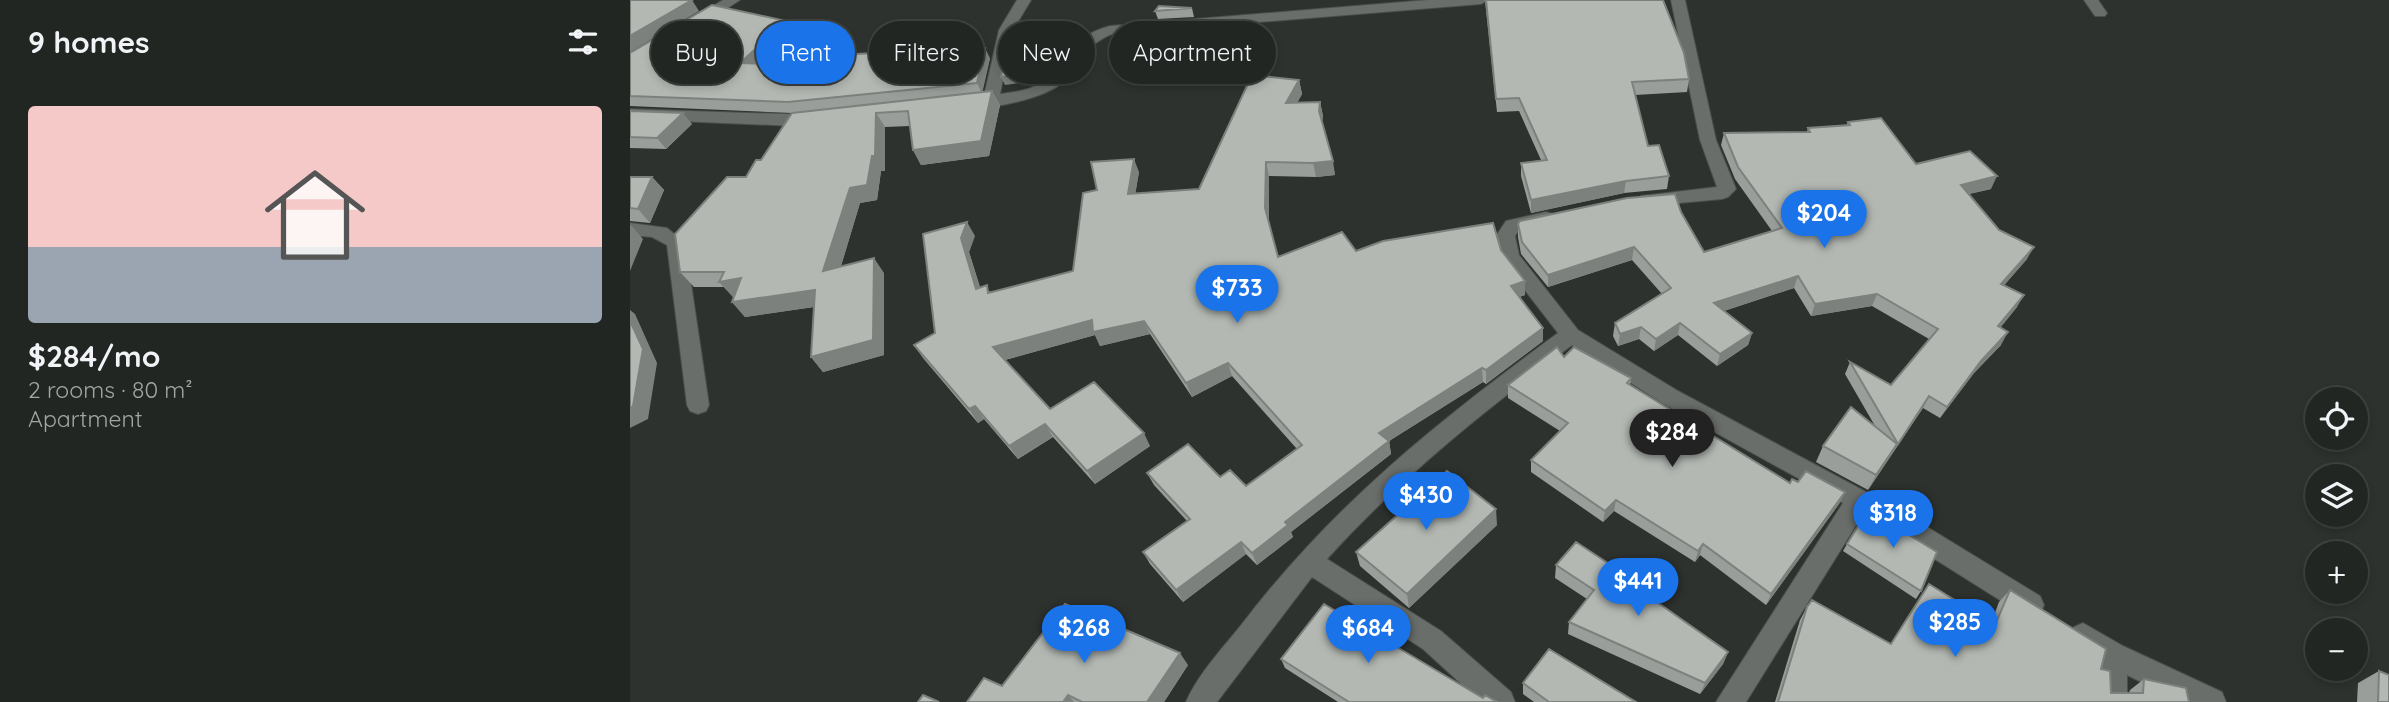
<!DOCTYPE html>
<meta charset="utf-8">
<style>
:root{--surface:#222622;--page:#2a2e2a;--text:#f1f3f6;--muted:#a2a5a5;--line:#3f4340;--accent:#1a73e8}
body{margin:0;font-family:Quicksand,sans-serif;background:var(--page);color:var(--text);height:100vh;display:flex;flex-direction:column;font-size:26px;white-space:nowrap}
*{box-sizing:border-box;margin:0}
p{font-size:23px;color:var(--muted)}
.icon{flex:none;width:38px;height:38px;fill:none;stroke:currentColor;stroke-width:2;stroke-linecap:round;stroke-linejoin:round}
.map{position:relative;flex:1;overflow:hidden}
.sheet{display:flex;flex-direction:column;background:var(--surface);width:630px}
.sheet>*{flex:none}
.guide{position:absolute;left:21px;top:21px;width:665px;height:63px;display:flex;gap:14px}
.buttons{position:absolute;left:1675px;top:387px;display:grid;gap:14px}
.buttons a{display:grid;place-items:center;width:63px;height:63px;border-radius:50%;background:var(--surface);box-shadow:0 4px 10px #0003,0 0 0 2px var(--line);font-size:35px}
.price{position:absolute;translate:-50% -60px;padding:0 16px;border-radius:24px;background:var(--accent);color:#fff;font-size:23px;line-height:46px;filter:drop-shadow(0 2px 4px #0008)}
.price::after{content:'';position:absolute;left:50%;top:42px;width:21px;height:16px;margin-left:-10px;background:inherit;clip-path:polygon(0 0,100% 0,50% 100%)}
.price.current{background:#222;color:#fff}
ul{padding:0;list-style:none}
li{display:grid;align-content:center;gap:14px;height:371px;padding:0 28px}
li+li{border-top:2px solid var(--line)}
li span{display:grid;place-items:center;height:217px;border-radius:7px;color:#555}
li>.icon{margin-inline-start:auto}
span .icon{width:126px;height:126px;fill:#fffc;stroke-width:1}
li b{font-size:30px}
h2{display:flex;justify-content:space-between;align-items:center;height:84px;padding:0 28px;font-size:30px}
.pill{padding:0 24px;border-radius:32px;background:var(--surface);box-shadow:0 4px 10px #0003,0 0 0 2px var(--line);font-size:24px;line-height:63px}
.pill.current{background:var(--accent);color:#fff}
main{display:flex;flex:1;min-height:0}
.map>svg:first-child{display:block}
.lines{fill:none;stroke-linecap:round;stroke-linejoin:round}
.street-casing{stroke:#4b4f4c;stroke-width:2}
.street{fill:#6a6e6a;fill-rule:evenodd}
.wall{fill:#9a9e9a}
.shaded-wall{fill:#7d817d}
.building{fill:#b3b8b3;stroke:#7d817d;stroke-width:2}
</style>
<main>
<section class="sheet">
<h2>9 homes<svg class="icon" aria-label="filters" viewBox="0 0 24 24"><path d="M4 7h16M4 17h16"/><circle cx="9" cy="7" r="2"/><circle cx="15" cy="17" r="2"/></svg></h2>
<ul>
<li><span style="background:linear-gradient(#f6c9c9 65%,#9aa5b1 0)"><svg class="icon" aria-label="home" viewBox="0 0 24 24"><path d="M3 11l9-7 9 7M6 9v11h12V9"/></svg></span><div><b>$284/mo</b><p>2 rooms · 80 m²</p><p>Apartment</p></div></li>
</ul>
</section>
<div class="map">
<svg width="1759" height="702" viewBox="0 0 1759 702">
<rect width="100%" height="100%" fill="#2e322e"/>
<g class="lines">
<defs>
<path id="street" d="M93,0H110L73,24H63L61,21L63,18Z
M387,0H401L383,30L370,94C385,92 401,90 413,82C443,63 437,37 480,26L798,0H858L851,4L482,34C453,46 453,62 433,82C416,98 356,112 334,106L332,103L334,100L354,96L369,30Z
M1041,0H1055L1086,140L1106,189L1098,197L1092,199L1017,206L1011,204L1008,200L1011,196L1087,187L1070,140Z
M1454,0H1468L1477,13L1475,16H1465Z
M0,109L183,115L191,120L183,125L165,126L0,119Z
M916,212L923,214L925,218L923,222L889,230L885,236L889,255L948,330L1048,391L1266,508L1410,596L1414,605L1410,614L1401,617L1392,614L1233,514L1116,702H1086L1213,503L1032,403L942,345C854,411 771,477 697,559L811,631L881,692L885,702H851L793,649L682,577L587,702H556C568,674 593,648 612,624C703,505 808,421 928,333L873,262L866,236L876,221Z
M0,223L37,228L55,243L79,405L76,411L68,414L60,411L57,405L37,245L22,237L0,235Z
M1453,623L1493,646L1592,692L1596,702H1552L1497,675V702H1469L1470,662L1444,645L1440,636L1444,627Z"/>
</defs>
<use href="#street" class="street-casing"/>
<use href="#street" class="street"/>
</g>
<path class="wall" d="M855,0H1033L1059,79L1057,92L1005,95L1018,146L1039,176L1037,189L994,193L901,213L891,176V163L911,160L889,111L867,112Z
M562,8L564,17L528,19L525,11Z
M156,21L163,32L129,64L217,66L360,58L352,92L362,91L370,105L359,156L291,165L283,150L280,126L255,127V171H251L247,200L230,203L211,266L254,273V355L193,372L181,357L184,307L115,317L102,302L104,297H103L94,287H64L50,272L116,177L131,160L162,113L0,106V53Z
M584,28L578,54L499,60L496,52Z
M669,80L672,94L667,103L690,102L693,116L692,122L705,175L686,177L639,176V222L648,257L726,251L871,250L895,281V295L889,297L913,341L856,384L853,382L759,441L761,454L661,532L663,537L627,565L616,554L553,602L520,564L513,552L557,521L524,485L517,473L590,477L616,486L667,449L602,376L562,397L520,334L470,346L465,335L375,360L420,409L520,446L465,484L423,437L388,459L354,419L348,423L293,358L284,345L305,333L345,236L339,252L350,287L361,292L443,271L467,190L509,172L505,194L569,189Z
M0,111L62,124L36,149L0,148Z
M1218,122L1286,164L1361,189L1339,194L1369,230L1397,259L1374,285L1387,307L1370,328L1371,345L1344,373L1310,418L1293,408L1238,490L1186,462L1193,446L1245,426L1215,374L1220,362L1261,385L1299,339L1242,306L1181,316L1164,288L1094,311L1122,333L1118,345L1087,366L1048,335L1024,351L1009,339L988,346L983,336L985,323L1032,294L1002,260L918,287L891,254L888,237V224L1051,212L1074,252L1142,231L1105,179L1091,145L1094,133L1177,132L1178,128L1216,126Z
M0,177H22L34,190L20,223L0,221Z
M1001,378L1000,385L1160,483L1168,482L1215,492L1209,504L1136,605L1070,555L1065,562L984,511L973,522L901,472V460L930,431L878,398V385Z
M867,525L779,608L730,566L726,552Z
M1217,544L1291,591L1286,599L1213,551Z
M926,565L1016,594L1098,652L1093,664L1070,694L938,634L939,622L957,599L925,578Z
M1299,584L1361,623L1369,602L1380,590L1471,669L1481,693H1499L1500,690L1514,679L1559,702H1145L1170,620L1177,607L1261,644Z
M651,659L867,702H708L655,668Z
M558,665L534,702H337L372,686Z
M1749,671L1759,702H1727L1728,683Z
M893,683L1006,702H904L893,694Z"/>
<path class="shaded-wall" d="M62,0L69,11L0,52V36Z
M582,20L584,28L578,54L576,45Z
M156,21L163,32L118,74L110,63Z
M395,43L399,52L406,81L375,85L371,77Z
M355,48L360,58L352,94L347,83Z
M669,80L672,94L659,117L656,103Z
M362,91L370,105L359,156L291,165L283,150Z
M690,102L693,116L691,125L689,111Z
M53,113L62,124L36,149L27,138Z
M246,113L255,127V171H251L247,200L230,203L205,286L193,271Z
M504,159L509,172L503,208L498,194Z
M703,161L705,175L686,177L683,163Z
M636,162L639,176V222L635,208Z
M1367,176L1361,189L1326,197L1331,185Z
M22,177L34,190L20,223L8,209Z
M996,181L994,193L901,213V200Z
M337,222L345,236L339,252L354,302L346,289L331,238Z
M1,225L13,239L0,271V227Z
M1004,247L1002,260L918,287V275Z
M1404,247L1397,259L1365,296L1371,284Z
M244,258L254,273V355L193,372L181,357Z
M1168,276L1164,288L1081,315L1084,303Z
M111,278L124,293L103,297L89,282Z
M895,281V295L881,300V286Z
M185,290L197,305L115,317L102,302Z
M1247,294L1242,306L1181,316L1185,304Z
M1394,295L1387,307L1361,339L1368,326Z
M0,310L5,314L27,363L18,419L0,428Z
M462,320L514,321L520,334L470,346L465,335L371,361L363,347Z
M1050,323L1048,335L1024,351L1026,339Z
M1011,327L1009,339L988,346L990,334Z
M913,328V341L856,384V370Z
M1378,332L1371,345L1344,373L1310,418L1317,407L1351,361Z
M1122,333L1118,345L1087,366L1090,354Z
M598,363L602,376L562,397L556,383Z
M852,368L853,382L751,446L749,433Z
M1299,396L1293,408L1261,455L1268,444Z
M345,406L354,419L348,423L339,409Z
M415,424L423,437L388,459L379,446Z
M514,433L520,446L465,484L457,471Z
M759,441L761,454L661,532L663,537L627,565L622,553L655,522Z
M1267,444L1258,460L1238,490L1246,475Z
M1215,492L1209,504L1136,605L1141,594Z
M986,500L984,511L973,522L975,511Z
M866,509L867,525L779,608L777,594Z
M611,542L616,554L553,602L546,590Z
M1073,544L1070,555L1065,562L1068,551Z
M1098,652L1093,664L1070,694L1075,683Z
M550,653L558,665L534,702H517Z
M438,695L444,702H433Z"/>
<path class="building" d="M0,0H62L0,36Z
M856,0H1033L1054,53L1059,79L1002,82L1018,146L1029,145L1039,176L996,181L901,200L891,163L917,160L889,98L866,99Z
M82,5L156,21L110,63L217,66L226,54L355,48L347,83L158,102L0,96V53Z
M529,6L562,8L525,11Z
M582,20L576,45L496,52L515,25Z
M395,43L402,72L371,77L377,47Z
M622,75L669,80L656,103L690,102L689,111L703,161L683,163L636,162L635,208L648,257L712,232L726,251L753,241L863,223L871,250L895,281L881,286L913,328L856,370L852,368L749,433L759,441L655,522L658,525L622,553L611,542L546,590L513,552L560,519L517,473L558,444L590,477L600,470L616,486L672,445L598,363L556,383L514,321L463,332L462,320L363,347L420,409L464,382L514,433L457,471L415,424L379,446L345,406L339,409L284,345L305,333L293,234L337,222L331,238L346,289L357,285L358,293L443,271L453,193L467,190L461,162L504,159L498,194L569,189Z
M362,91L351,141L283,150L278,111L246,113L245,156H242L237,185L220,188L193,271L244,258L243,340L181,357L185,290L102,302L111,278L89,282L94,272H50L45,234L97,177H116L126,160H131L162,113Z
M0,111L53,113L27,138L0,137Z
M1251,118L1286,164L1340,151L1367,176L1331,185L1369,230L1404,247L1371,284L1394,295L1368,326L1378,332L1351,361L1317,407L1299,396L1268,444L1220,362L1261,385L1308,329L1247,294L1185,304L1168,276L1084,303L1122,333L1090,354L1050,323L1026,339L1011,327L990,334L985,323L1041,288L1004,247L918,275L892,242L888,224L890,221L997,198L1045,194L1051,212L1074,252L1152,228L1108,167L1094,133L1180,132L1178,128L1220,125L1218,122Z
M0,177H22L8,209L0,208Z
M0,321L13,349L3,406L0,408Z
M927,347L934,357L944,347L1001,378L997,383L1160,483L1162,479L1168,482L1176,471L1215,492L1141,594L1073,544L1068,551L986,500L975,511L901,460L938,423L878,385Z
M1221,407L1267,444L1246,475L1193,446Z
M817,471L866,509L777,594L726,552Z
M1238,510L1307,552L1291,591L1217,544Z
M946,542L1017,589L1014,593L1098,652L1075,683L939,622L964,590L926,565Z
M1299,584L1365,625L1380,590L1476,649L1471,669L1480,671L1481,693H1513L1514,679L1556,688L1559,702H1148L1177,607L1182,600L1261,644Z
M435,604L550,653L517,702H452L438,695L433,702H337L354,678L372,686Z
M694,604L853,698L855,695L867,702H719L651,659Z
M919,649L1006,702H919L893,683Z
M1749,671L1759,675V702H1748Z
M293,695L309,702H288Z"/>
</svg>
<div class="buttons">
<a><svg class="icon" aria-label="locate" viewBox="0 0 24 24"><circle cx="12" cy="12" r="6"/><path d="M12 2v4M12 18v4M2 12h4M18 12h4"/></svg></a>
<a><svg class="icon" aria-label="layers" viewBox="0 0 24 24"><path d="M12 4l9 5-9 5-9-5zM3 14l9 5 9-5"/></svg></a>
<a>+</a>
<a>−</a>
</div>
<b class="price" style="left:1194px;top:250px">$204</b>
<b class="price" style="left:607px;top:325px">$733</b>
<b class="price current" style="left:1042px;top:469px">$284</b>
<b class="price" style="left:796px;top:532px">$430</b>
<b class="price" style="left:1263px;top:550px">$318</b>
<b class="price" style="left:1008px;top:618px">$441</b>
<b class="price" style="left:1325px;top:659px">$285</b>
<b class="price" style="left:454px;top:665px">$268</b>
<b class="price" style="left:738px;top:665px">$684</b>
<div class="guide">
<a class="pill">Buy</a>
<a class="pill current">Rent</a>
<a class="pill">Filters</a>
<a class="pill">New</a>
<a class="pill">Apartment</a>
</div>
</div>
</main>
